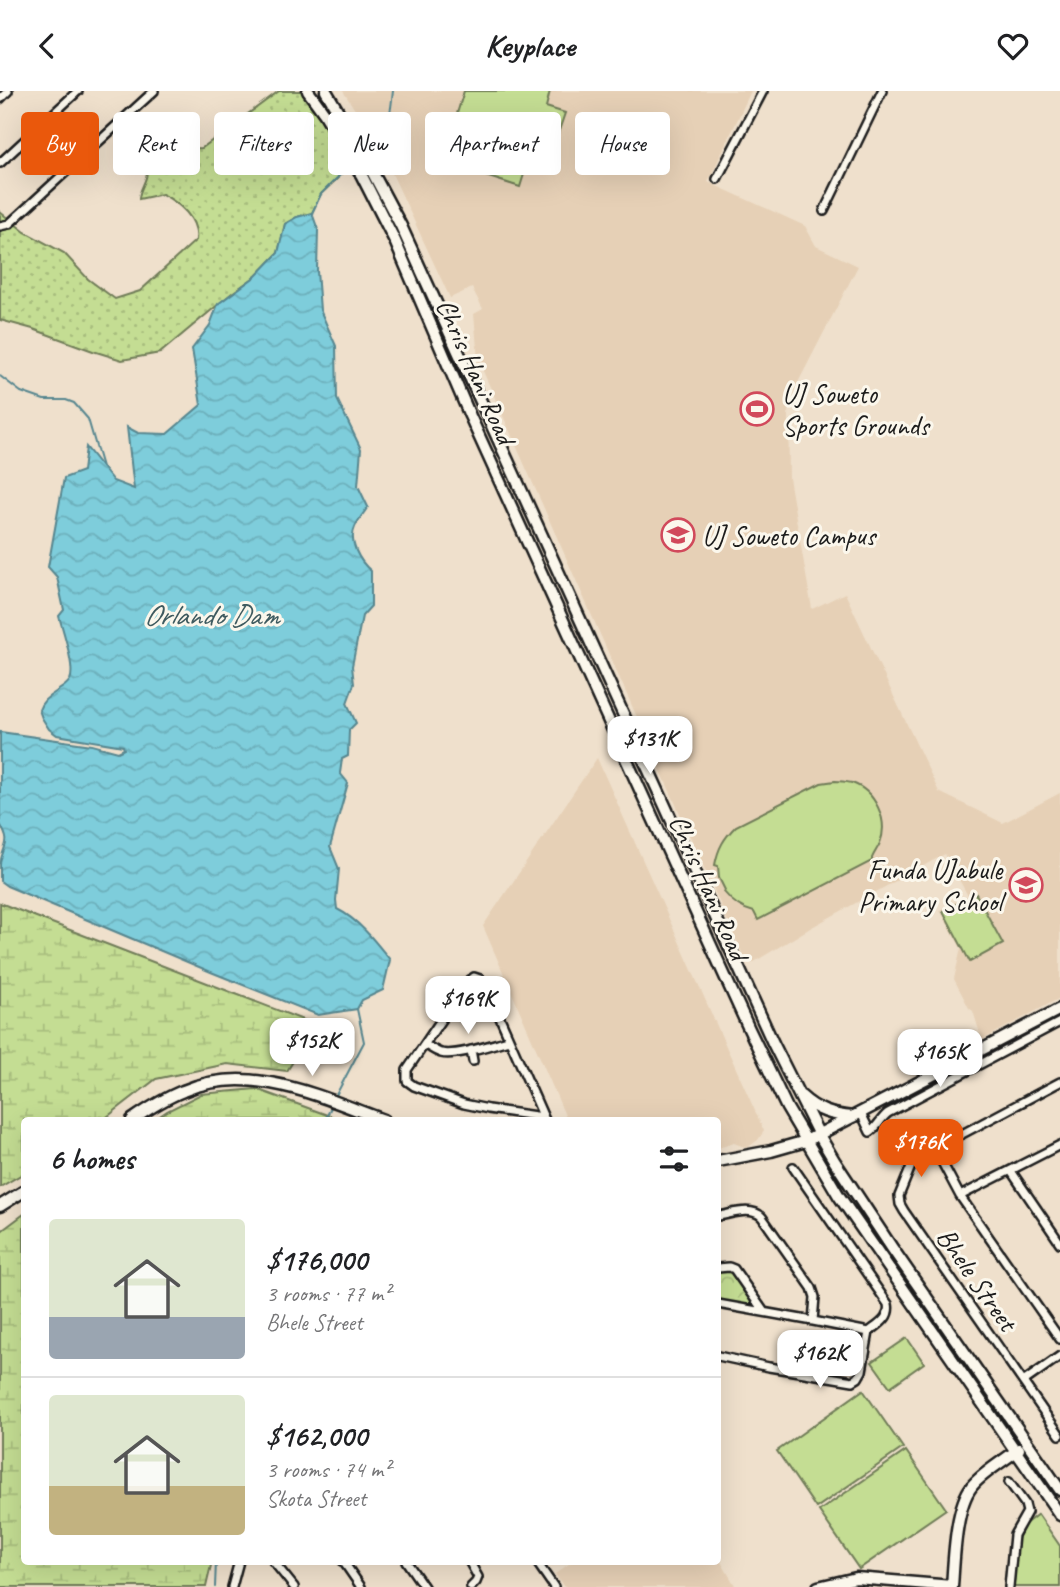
<!DOCTYPE html>
<meta charset="utf-8">
<style>
:root{--surface:#fff;--page:#f6f6f6;--text:#202124;--muted:#757577;--line:#e0e0e0;--accent:#ea580c}
body{margin:0;font-family:Caveat,sans-serif;background:var(--page);color:var(--text);height:100vh;display:flex;flex-direction:column;font-size:26px;white-space:nowrap}
*{box-sizing:border-box;margin:0}
p{font-size:23px;color:var(--muted)}
.icon{flex:none;width:38px;height:38px;fill:none;stroke:currentColor;stroke-width:2;stroke-linecap:round;stroke-linejoin:round}
.map{position:relative;flex:1;overflow:hidden}
.drawer{position:absolute;left:21px;top:1026px;width:700px;height:448px;display:flex;flex-direction:column;background:var(--surface);border-radius:7px;box-shadow:0 7px 28px #0002}
.drawer>*{flex:none}
.guide{position:absolute;left:21px;top:21px;width:700px;height:63px;display:flex;gap:14px}
.price{position:absolute;translate:-50% -60px;padding:0 16px;border-radius:14px;background:#fff;color:#222;font-size:23px;line-height:46px;filter:drop-shadow(0 2px 4px #0008)}
.price::after{content:'';position:absolute;left:50%;top:42px;width:21px;height:16px;margin-left:-10px;background:inherit;clip-path:polygon(0 0,100% 0,50% 100%)}
.price.active{background:var(--accent);color:#fff}
ul{padding:0;list-style:none}
li{display:flex;align-items:center;gap:21px;height:175px;padding:0 28px}
li+li{border-top:2px solid var(--line)}
li span{display:grid;place-items:center;flex:none;width:196px;height:140px;border-radius:7px;color:#555}
li>.icon{margin-inline-start:auto}
span .icon{width:84px;height:84px;fill:#fffc;stroke-width:1}
li b{font-size:30px}
h2{display:flex;justify-content:space-between;align-items:center;height:84px;padding:0 28px;font-size:30px}
.chip{padding:0 24px;border-radius:7px;background:var(--surface);box-shadow:0 7px 28px #0002;font-size:24px;line-height:63px}
.chip.active{background:var(--accent);color:#fff}
header{display:flex;justify-content:space-between;align-items:center;height:91px;padding:0 28px;background:var(--surface);font-size:32px;font-weight:700}
.map>svg:first-child{display:block}
.built{fill:#e6d0b6}
.grass{fill:url(#grass-dots);stroke:#707c58;stroke-width:2}
.wetland{fill:url(#wetland-marsh);stroke:#707c58;stroke-width:2}
.park{fill:url(#park-crowns);stroke:#707c58;stroke-width:2}
.pitch{fill:#c4dd93;stroke:#707c58;stroke-width:2}
.water{fill:url(#water-waves);stroke:#57868f;stroke-width:2}
.lines{fill:none;stroke-linecap:round;stroke-linejoin:round}
.stream{stroke:#57868f;stroke-width:2}
.street-casing{stroke:#1c1c1c;stroke-width:12}
.secondary-casing{stroke:#1c1c1c;stroke-width:15}
.street{stroke:#fbf7ec;stroke-width:7}
.secondary{stroke:#fbf7ec;stroke-width:10}
.labels{text-anchor:middle;dominant-baseline:central;stroke-width:6;stroke-linejoin:round;paint-order:stroke}
.street-label{font-size:28px;fill:#1c1c1c;stroke:#fbf7ec}
.poi-label{font-size:28px;fill:#1c1c1c;stroke:#fbf7ec;text-anchor:start}
.water-label{font-size:30px;font-style:italic;fill:#3e5a5f;stroke:#fbf7ec}
</style>
<header><svg class="icon" aria-label="back" viewBox="0 0 24 24"><path d="M15 5l-7 7 7 7"/></svg>Keyplace<svg class="icon" aria-label="heart" viewBox="0 0 24 24"><path d="M12 20l-8-8c-3-5 5-10 8-4 3-6 11-1 8 4z"/></svg></header>
<div class="map">
<svg width="1060" height="1496" viewBox="0 0 1060 1496">
<defs>
<pattern id="grass-dots" width="8" height="8" patternUnits="userSpaceOnUse" patternTransform="scale(1.75)"><rect width="8" height="8" fill="#c4dd93"/><path d="M2 2h.1M6 6h.1" fill="none" stroke="#a8bd7e" stroke-width="1.8" stroke-linecap="round"/></pattern>
<pattern id="wetland-marsh" width="20" height="14" patternUnits="userSpaceOnUse" patternTransform="scale(1.75)"><rect width="20" height="14" fill="#c4dd93"/><path d="M1 5h8M5 5V1M11 12h8M15 12V8" fill="none" stroke="#a8bd7e"/></pattern>
<pattern id="park-crowns" width="20" height="18" patternUnits="userSpaceOnUse" patternTransform="scale(1.75)"><rect width="20" height="18" fill="#c4dd93"/><path d="M2 6a3 3 0 1 1 6 0M12 15a3 3 0 1 1 6 0" fill="none" stroke="#a8bd7e"/></pattern>
<pattern id="water-waves" width="16" height="10" patternUnits="userSpaceOnUse" patternTransform="scale(1.75)"><rect width="16" height="10" fill="#7ecddb"/><path d="M0 5q4-4 8 0t8 0" fill="none" stroke="#6cafbb"/></pattern>
</defs>
<rect width="100%" height="100%" fill="#efe0cc"/>
<filter id="ink" filterUnits="userSpaceOnUse"><feTurbulence type="fractalNoise" baseFrequency=".0143" numOctaves="2"/><feDisplacementMap in="SourceGraphic" scale="14" xChannelSelector="R" yChannelSelector="G"/><feConvolveMatrix kernelMatrix="1 2 1 2 8 2 1 2 1" color-interpolation-filters="sRGB"/></filter>
<g filter="url(#ink)">
<path class="built" d="M343,0H751L708,91L805,135L816,155L858,175L788,311L789,387L812,518L845,502L939,701L1003,732L1060,702V907L982,949L973,920L969,917L954,888L961,857L940,819L968,805L945,763L812,836L754,871H746L478,269L474,223L483,218L472,197L450,207L382,61Z
M597,667L764,1040L758,1049L747,1057L734,1052L718,1057V1029H567L483,835Z
M718,1466L736,1496H564L555,1483L573,1470H718Z"/>
<path class="grass" d="M279,0H306L344,56L338,87L321,103L312,122L297,126L285,133L278,162L256,185L232,202L160,262L122,269L93,260L33,238L0,229V121L25,141L64,162L88,188L115,208L140,200L196,149C199,128 179,112 162,103L139,108C139,96 151,87 145,75C143,70 139,65 136,60L202,57Z"/>
<path class="wetland" d="M0,812L316,934L287,980L227,973L156,988L103,1029H24V1082L0,1096Z
M256,998L341,1029H154L167,1020L201,1003Z
M24,1123V1470H212L206,1496H0V1141Z"/>
<path class="park" d="M727,1179L732,1180L752,1209L749,1215L718,1210V1180Z"/>
<path class="pitch" d="M464,0H550L546,16L565,22L553,57L534,51L520,96L442,71Z
M835,690C840,690 847,691 852,692C875,700 889,729 880,752C878,757 874,762 872,767V770L758,829L754,821C741,818 732,811 724,801L725,799L719,787L718,775L715,774C718,757 724,747 736,735L821,692Z
M976,803L1003,853L970,871L943,820Z
M907,1247L924,1272L890,1296L872,1271Z
M863,1299L903,1357L816,1417L777,1360Z
M906,1360L946,1418L859,1478L819,1420Z
M1038,1423L1060,1455V1496H1013L1016,1452L1025,1433Z"/>
<path class="water" d="M312,122L318,139L317,180L320,219L336,255L337,308L361,358L358,395L368,416C363,423 358,429 355,436C348,451 360,471 371,480V515L362,525L352,575L354,593L347,612L356,632L349,639L348,665L342,668L340,682L348,692L330,756L339,778L336,809L337,818C359,829 375,850 390,869L383,899L362,909L357,918L318,924L211,881L7,795L0,790C0,784 0,777 0,772C4,752 12,754 0,733V641L92,654L118,661L124,658L123,655L57,644L49,638L42,627L39,619C42,609 50,605 57,600C62,597 67,594 70,589C76,578 62,537 59,525L64,519L57,486L48,476L64,387L83,380L86,356L113,390L134,398L127,336L138,342L167,343L201,314L192,258L210,234L218,213L256,185L278,162L285,133L297,126Z"/>
<g class="lines">
<path class="stream" d="M371,52C391,35 390,25 393,0
M312,122L321,103L347,77
M0,285L21,301L44,309H66L74,312L88,328L102,376
M335,1006L364,951L357,918
M325,1029L332,1014
M215,1496L216,1470"/>
<defs>
<path id="street" d="M0,8L8,0
M0,72L78,0
M717,88L763,0
M824,120L882,0
M0,135L9,133L154,0
M425,954C430,956 435,960 441,962C456,966 493,953 509,949
M471,959L473,970
M1060,991L917,1067L912,1073L899,1105L900,1113L904,1120L1060,1344
M861,1022L870,1041C878,1036 880,1028 888,1022L1060,931
M543,1026L488,1018L464,1013L414,995L407,990V979L466,892L474,886L480,888L486,895L545,1029
M935,1058L960,1105L1060,1248
M793,1076L888,1213C891,1227 879,1233 869,1241
M1011,1080L1060,1152
M960,1105L1060,1054
M718,1125C732,1123 751,1115 762,1126L812,1197L815,1206L813,1230
M718,1177L729,1176L734,1178L764,1221
M718,1213L813,1230L869,1241
M718,1265L769,1276L853,1290L858,1287L862,1280L869,1241
M1023,1291L1060,1265
M273,1470L294,1496
M343,1470L361,1496
M406,1470L424,1496
M469,1470L478,1486L476,1491L471,1496
M536,1470L554,1496
M232,1496L239,1470
M1009,1496L1014,1444L1027,1421L1025,1413L1009,1391"/>
<path id="secondary" d="M308,0L324,22L362,85L395,150L470,325L749,938L787,1017L839,1105L1060,1424
M326,0L358,54L401,135L773,952L819,1044L835,1071L892,1157L1060,1399
M801,1005C817,1020 832,1024 853,1026
M132,1029C148,1018 165,1007 183,1000C251,971 320,1006 384,1029
M718,1070L771,1060L806,1050L1060,918
M0,1115L24,1100
M818,1496L856,1487L952,1495
M952,1496C954,1469 955,1416 972,1395C981,1383 1006,1368 1019,1358"/>
</defs>
<use href="#street" class="street-casing"/>
<use href="#secondary" class="secondary-casing"/>
<use href="#street" class="street"/>
<use href="#secondary" class="secondary"/>
</g>
</g>
<defs>
<symbol id="stadium-ring" viewBox="-11 -11 22 22"><circle r="9.5" fill="#fbf7ec" stroke="#d1495b" stroke-width="1.5"/><path d="M0-5a6.5 5 0 1 0 0 10a6.5 5 0 1 0 0-10ZM-3.5-1.8h7v3.6h-7Z" fill="#d1495b"/></symbol>
<symbol id="university-ring" viewBox="-11 -11 22 22"><circle r="9.5" fill="#fbf7ec" stroke="#d1495b" stroke-width="1.5"/><path d="M0-5L7-2L0 1L-7-2ZM-4 1L0 2.5L4 1V4Q0 6-4 4Z" fill="#d1495b"/></symbol>
<symbol id="school-ring" viewBox="-11 -11 22 22"><circle r="9.5" fill="#fbf7ec" stroke="#d1495b" stroke-width="1.5"/><path d="M0-5L7-2L0 1L-7-2ZM-4 1L0 2.5L4 1V4Q0 6-4 4Z" fill="#d1495b"/></symbol>
</defs>
<g fill-rule="evenodd">
<use href="#stadium-ring" x="738" y="299" width="38" height="38"/>
<use href="#university-ring" x="659" y="425" width="38" height="38"/>
<use href="#school-ring" x="1007" y="775" width="38" height="38"/>
</g>
<g class="labels">
<g class="street-label">
<text transform="translate(476 280) rotate(66)">Chris Hani Road</text>
<text transform="translate(709 796) rotate(66)">Chris Hani Road</text>
<text transform="translate(977 1188) rotate(55)">Bhele Street</text>
</g>
<g class="poi-label">
<text x="782" y="302">UJ Soweto<tspan x="782" dy="32">Sports Grounds</tspan></text>
<text x="702" y="444">UJ Soweto Campus</text>
<text x="1002" y="778" text-anchor="end">Funda UJabule<tspan x="1002" dy="32">Primary School</tspan></text>
</g>
<g class="water-label">
<text x="211" y="524">Orlando Dam</text>
</g>
</g>
</svg>
<b class="price" style="left:650px;top:685px">$131K</b>
<b class="price" style="left:468px;top:945px">$169K</b>
<b class="price" style="left:312px;top:987px">$152K</b>
<b class="price" style="left:940px;top:998px">$165K</b>
<b class="price active" style="left:921px;top:1088px">$176K</b>
<b class="price" style="left:820px;top:1299px">$162K</b>
<div class="guide">
<a class="chip active">Buy</a>
<a class="chip">Rent</a>
<a class="chip">Filters</a>
<a class="chip">New</a>
<a class="chip">Apartment</a>
<a class="chip">House</a>
</div>
<section class="drawer">
<h2>6 homes<svg class="icon" aria-label="filters" viewBox="0 0 24 24"><path d="M4 7h16M4 17h16"/><circle cx="9" cy="7" r="2"/><circle cx="15" cy="17" r="2"/></svg></h2>
<ul>
<li><span style="background:linear-gradient(#dfe7d0 70%,#9aa5b1 0)"><svg class="icon" aria-label="home" viewBox="0 0 24 24"><path d="M3 11l9-7 9 7M6 9v11h12V9"/></svg></span><div><b>$176,000</b><p>3 rooms · 77 m²</p><p>Bhele Street</p></div></li>
<li><span style="background:linear-gradient(#dfe7d0 65%,#c2b280 0)"><svg class="icon" aria-label="home" viewBox="0 0 24 24"><path d="M3 11l9-7 9 7M6 9v11h12V9"/></svg></span><div><b>$162,000</b><p>3 rooms · 74 m²</p><p>Skota Street</p></div></li>
</ul>
</section>
</div>
